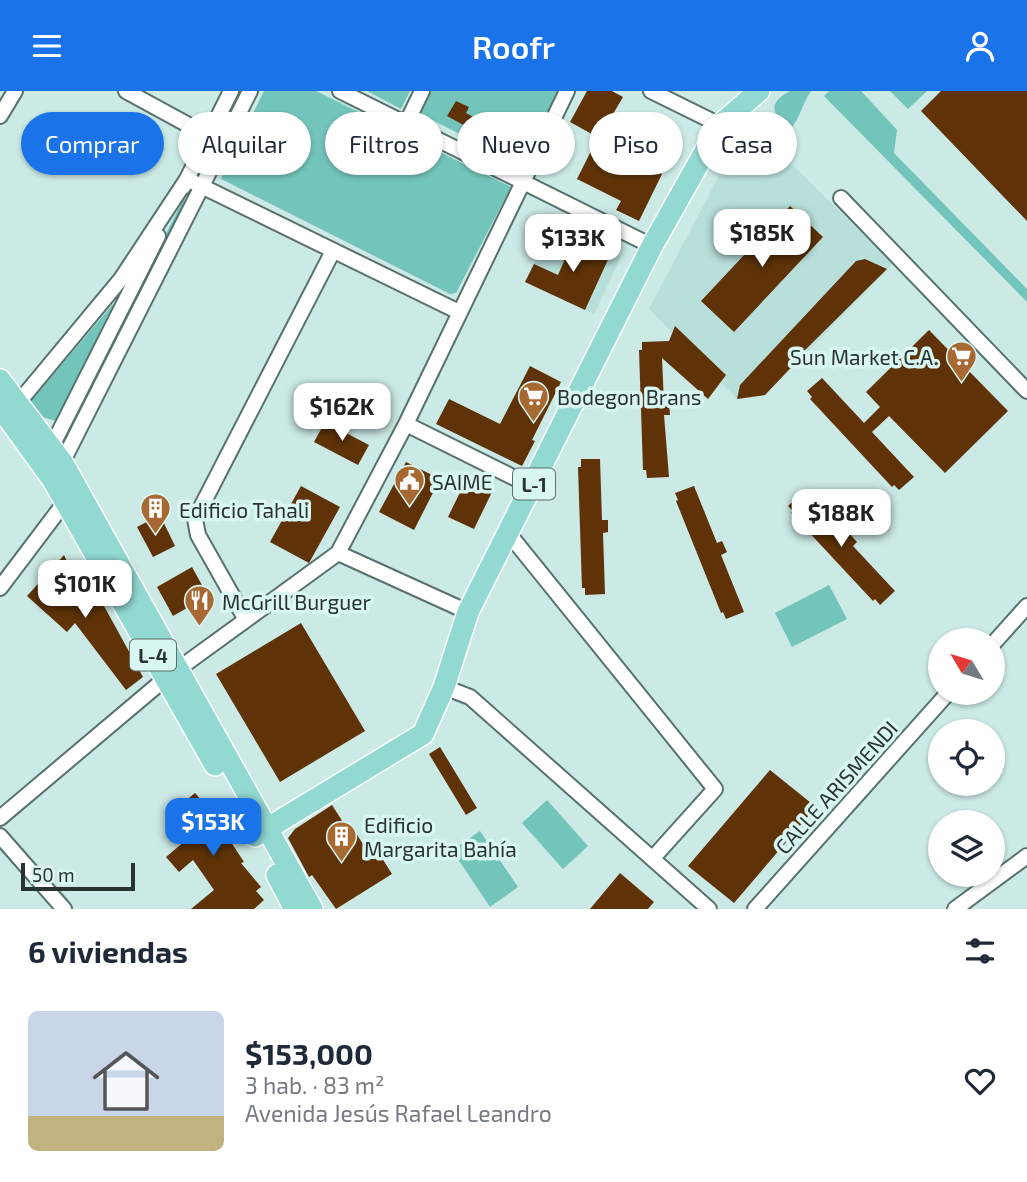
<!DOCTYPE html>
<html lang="es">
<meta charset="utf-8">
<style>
:root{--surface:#fff;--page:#f2f2f3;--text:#1f2937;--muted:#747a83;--line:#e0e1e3;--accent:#1a73e8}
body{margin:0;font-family:"Exo 2",sans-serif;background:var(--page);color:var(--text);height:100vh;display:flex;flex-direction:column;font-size:26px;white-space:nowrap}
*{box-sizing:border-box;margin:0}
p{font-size:23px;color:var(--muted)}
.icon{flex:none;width:38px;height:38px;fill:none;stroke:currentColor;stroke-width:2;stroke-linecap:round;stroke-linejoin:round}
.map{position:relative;height:818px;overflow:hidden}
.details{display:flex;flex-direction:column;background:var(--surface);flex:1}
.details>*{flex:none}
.banner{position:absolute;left:21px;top:21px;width:985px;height:63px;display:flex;gap:14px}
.needle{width:46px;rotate:308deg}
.controls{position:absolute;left:928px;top:537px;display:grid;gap:14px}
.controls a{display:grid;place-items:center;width:77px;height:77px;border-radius:50%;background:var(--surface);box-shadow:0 2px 5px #0004;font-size:35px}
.scale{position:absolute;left:21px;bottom:18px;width:114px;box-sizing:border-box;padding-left:7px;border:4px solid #283332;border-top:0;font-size:19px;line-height:24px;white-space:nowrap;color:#283332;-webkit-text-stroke:5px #d8f6f2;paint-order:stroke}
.price{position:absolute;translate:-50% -60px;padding:0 16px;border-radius:14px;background:#fff;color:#222;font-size:23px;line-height:46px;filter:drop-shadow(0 2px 4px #0008)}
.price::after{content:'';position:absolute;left:50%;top:42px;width:21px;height:16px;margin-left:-10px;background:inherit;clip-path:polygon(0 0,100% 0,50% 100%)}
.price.current{background:var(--accent);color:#fff}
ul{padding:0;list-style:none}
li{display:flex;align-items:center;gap:21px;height:175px;padding:0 28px}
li+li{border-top:2px solid var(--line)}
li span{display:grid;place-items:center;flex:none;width:196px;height:140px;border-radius:10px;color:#555}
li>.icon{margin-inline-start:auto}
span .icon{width:84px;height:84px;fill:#fffc;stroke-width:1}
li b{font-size:30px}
h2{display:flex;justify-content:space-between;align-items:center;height:84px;padding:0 28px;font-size:30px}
.pill{padding:0 24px;border-radius:32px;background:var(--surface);box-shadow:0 2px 5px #0004;font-size:24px;line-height:63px}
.pill.current{background:var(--accent);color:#fff}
header{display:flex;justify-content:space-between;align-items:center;height:91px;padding:0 28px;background:var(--accent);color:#fff;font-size:32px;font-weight:600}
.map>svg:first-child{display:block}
.built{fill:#b8dfda}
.green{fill:#73c4bb}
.building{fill:#5f3307}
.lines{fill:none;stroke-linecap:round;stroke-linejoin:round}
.street-casing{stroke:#58726f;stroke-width:18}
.primary-casing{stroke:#fff;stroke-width:24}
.street{stroke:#fff;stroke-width:14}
.primary{stroke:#92d9d2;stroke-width:21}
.labels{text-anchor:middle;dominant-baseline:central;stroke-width:7;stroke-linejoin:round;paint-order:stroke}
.shield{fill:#d8f6f2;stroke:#5d6e6c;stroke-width:2}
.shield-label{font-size:19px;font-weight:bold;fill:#283332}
.poi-label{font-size:21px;fill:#283332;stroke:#d8f6f2;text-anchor:start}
.street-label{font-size:21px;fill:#283332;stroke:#d8f6f2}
</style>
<header><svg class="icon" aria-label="menu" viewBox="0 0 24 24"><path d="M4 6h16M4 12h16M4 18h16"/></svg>Roofr<svg class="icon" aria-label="person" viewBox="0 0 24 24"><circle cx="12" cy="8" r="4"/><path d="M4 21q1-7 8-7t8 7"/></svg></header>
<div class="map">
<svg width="1027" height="818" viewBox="0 0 1027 818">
<rect width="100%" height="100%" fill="#cbe9e5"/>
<path class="built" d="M755,37L893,173L765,304L737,308L649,218L719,85Z
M552,135L621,166L594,223L525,191Z"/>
<path class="green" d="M264,0H316L511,96L456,202L450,203L221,88Z
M367,0H410L401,18Z
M431,0H558L520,73L420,23Z
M790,0H811C802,13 800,28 789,40C774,23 765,14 790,0Z
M829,0H861L897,39L894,62L1027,198V211L824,5Z
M890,0H927L908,18Z
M183,109L188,111L75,335L70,333Z
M114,212L56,330L39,325L29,312Z
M829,494L847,528L792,556L775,522Z
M547,709L588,755L563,778L522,732Z
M480,740L518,796L490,816L452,759Z"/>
<path class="building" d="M587,0H612L623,6L599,47L570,31Z
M941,0H1027V130L921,20Z
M456,10L469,16L466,22L475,27L469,37L447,25Z
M596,50L662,83L639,130L616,119L621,110L577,88Z
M790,115L823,146L734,241L701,210Z
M575,145L611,162L585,219L525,191L534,173L558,184Z
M865,168L887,178L800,264L802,265L765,304L737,308L740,294L856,170Z
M675,235L726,284L708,308L662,267L664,312H669L670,324H664L669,386L647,387L646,379H643L639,259H642V251L669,250Z
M929,239L1008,320L945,382L889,325L872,341L914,386L899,399L894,394L892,396L810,308L812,306L807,300L822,287L864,332L880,316L866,301Z
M530,275L561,291L532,349L535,350L522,375L436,333L449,308L500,333Z
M325,331L369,354L358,374L314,351Z
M581,368H600L602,429H608V441L603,442L605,503L585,504V497H582L578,376H581Z
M406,371L440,388L414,439L379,421Z
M466,389L492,401L474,438L448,426Z
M301,395L340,416L309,472L270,451Z
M694,395L717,452L722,450L727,461L721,464L744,521L726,528L723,521L721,522L676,410L678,409L675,402Z
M803,401L845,446L849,442L857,451L853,455L895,500L880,514L875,508L873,510L791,422L793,420L788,415Z
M160,424L175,455L153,466L137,436Z
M64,464L77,492L104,515L143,586L126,599L75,532L67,541L27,505Z
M192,476L208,505L173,525L157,496Z
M301,532L365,640L280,691L216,583Z
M440,656L477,717L466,724L429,663Z
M770,679L816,716L734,812L688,775Z
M195,702L228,739L225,742L244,771L241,772L261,796L256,800L264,809L254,818H191L214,799L193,769L179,781L166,766L185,750L166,726Z
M332,714L350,742L354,739L368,761L375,756L392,783L336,818L312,784L309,786L288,747L295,738Z
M620,782L654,811L648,818H590Z"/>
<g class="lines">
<defs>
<path id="street" d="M126,0L214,48
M340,0L652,155
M651,0L720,34
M0,25L15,0
M406,33L422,0
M183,96L231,0
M841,107L1027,300
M18,312L121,188L187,88L459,221
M406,333L533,396
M49,361L158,145
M59,378L250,0
M509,443L715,698L653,767
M338,462L468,521
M0,497L65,411
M246,529L198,444L195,428L333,160
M992,554L1027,515
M444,596L470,606L709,818
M0,727L166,587L338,462L406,333L567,0
M0,745L64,818
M755,818L948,602
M955,818L1027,765"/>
<path id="primary" d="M0,289L62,371L312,818
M0,316L53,389L215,674
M255,745L423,643L444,596L468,521L652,155L720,34L759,0
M277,784L295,818"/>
</defs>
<use href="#street" class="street-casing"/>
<use href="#primary" class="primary-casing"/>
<use href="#street" class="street"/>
<use href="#primary" class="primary"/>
</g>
<defs>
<symbol id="supermarket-pin" viewBox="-11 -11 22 30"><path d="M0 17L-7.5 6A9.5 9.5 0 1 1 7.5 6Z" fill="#a86831" stroke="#d8f6f2"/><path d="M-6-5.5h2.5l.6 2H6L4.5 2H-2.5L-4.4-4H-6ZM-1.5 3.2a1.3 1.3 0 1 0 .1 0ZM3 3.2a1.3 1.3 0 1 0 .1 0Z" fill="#fff"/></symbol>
<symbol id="civic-pin" viewBox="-11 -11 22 30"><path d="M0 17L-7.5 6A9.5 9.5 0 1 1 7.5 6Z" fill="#a86831" stroke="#d8f6f2"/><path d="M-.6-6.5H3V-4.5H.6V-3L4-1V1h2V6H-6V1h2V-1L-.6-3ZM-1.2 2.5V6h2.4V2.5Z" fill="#fff"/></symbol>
<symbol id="building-pin" viewBox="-11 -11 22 30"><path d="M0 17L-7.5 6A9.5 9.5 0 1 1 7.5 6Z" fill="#a86831" stroke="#d8f6f2"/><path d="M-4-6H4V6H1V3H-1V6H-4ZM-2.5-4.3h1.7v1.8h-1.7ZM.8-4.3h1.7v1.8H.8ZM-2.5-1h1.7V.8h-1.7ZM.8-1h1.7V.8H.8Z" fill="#fff"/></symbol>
<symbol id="restaurant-pin" viewBox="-11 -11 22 30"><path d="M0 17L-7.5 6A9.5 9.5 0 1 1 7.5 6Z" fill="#a86831" stroke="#d8f6f2"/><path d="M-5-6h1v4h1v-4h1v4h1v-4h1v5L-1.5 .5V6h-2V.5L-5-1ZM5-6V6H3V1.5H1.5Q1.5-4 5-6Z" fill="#fff"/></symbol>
</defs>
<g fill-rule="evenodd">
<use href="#supermarket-pin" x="944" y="248" width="35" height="47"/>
<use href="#supermarket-pin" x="516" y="288" width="35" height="47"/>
<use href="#civic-pin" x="392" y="372" width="35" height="47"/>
<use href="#building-pin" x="138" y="400" width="35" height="47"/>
<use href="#restaurant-pin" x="182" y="492" width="35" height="47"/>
<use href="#building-pin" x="324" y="728" width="35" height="47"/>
</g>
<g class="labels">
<g class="shield">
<rect x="513" y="377.5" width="42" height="31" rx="5"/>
<rect x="130" y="548.5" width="46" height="31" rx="5"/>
</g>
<g class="shield-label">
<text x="534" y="393">L-1</text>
<text x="153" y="564">L-4</text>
</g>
<g class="poi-label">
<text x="938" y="265" text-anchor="end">Sun Market C.A.</text>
<text x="557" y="305">Bodegon Brans</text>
<text x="432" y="390">SAIME</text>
<text x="179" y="418">Edificio Tahali</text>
<text x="222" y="510">McGrill Burguer</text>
<text x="364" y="733">Edificio<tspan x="364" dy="24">Margarita Bahía</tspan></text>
</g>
<g class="street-label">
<text transform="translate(836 696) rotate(-48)">CALLE ARISMENDI</text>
</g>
</g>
</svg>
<div class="controls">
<a><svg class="needle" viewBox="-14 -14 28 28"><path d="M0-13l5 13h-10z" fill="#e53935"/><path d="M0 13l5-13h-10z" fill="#747a83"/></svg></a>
<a><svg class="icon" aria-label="locate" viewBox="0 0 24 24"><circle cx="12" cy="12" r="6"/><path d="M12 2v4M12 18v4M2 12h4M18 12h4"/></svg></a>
<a><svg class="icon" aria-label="layers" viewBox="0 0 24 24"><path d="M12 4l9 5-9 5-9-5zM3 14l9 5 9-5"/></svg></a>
</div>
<div class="scale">50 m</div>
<b class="price" style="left:762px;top:178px">$185K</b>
<b class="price" style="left:573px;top:183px">$133K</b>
<b class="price" style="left:342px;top:352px">$162K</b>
<b class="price" style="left:841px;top:458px">$188K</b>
<b class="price" style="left:85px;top:529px">$101K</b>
<b class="price current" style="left:213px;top:767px">$153K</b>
<div class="banner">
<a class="pill current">Comprar</a>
<a class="pill">Alquilar</a>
<a class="pill">Filtros</a>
<a class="pill">Nuevo</a>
<a class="pill">Piso</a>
<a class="pill">Casa</a>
</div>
</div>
<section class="details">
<h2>6 viviendas<svg class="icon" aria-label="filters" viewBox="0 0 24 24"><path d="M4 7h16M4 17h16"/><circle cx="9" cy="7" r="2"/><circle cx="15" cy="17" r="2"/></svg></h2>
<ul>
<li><span style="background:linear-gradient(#c9d6e8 75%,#c2b280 0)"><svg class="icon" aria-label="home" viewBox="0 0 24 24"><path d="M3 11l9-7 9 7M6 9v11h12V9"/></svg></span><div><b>$153,000</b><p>3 hab. · 83 m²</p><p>Avenida Jesús Rafael Leandro</p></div><svg class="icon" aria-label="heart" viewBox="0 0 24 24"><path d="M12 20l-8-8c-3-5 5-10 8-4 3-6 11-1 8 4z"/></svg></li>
</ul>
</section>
